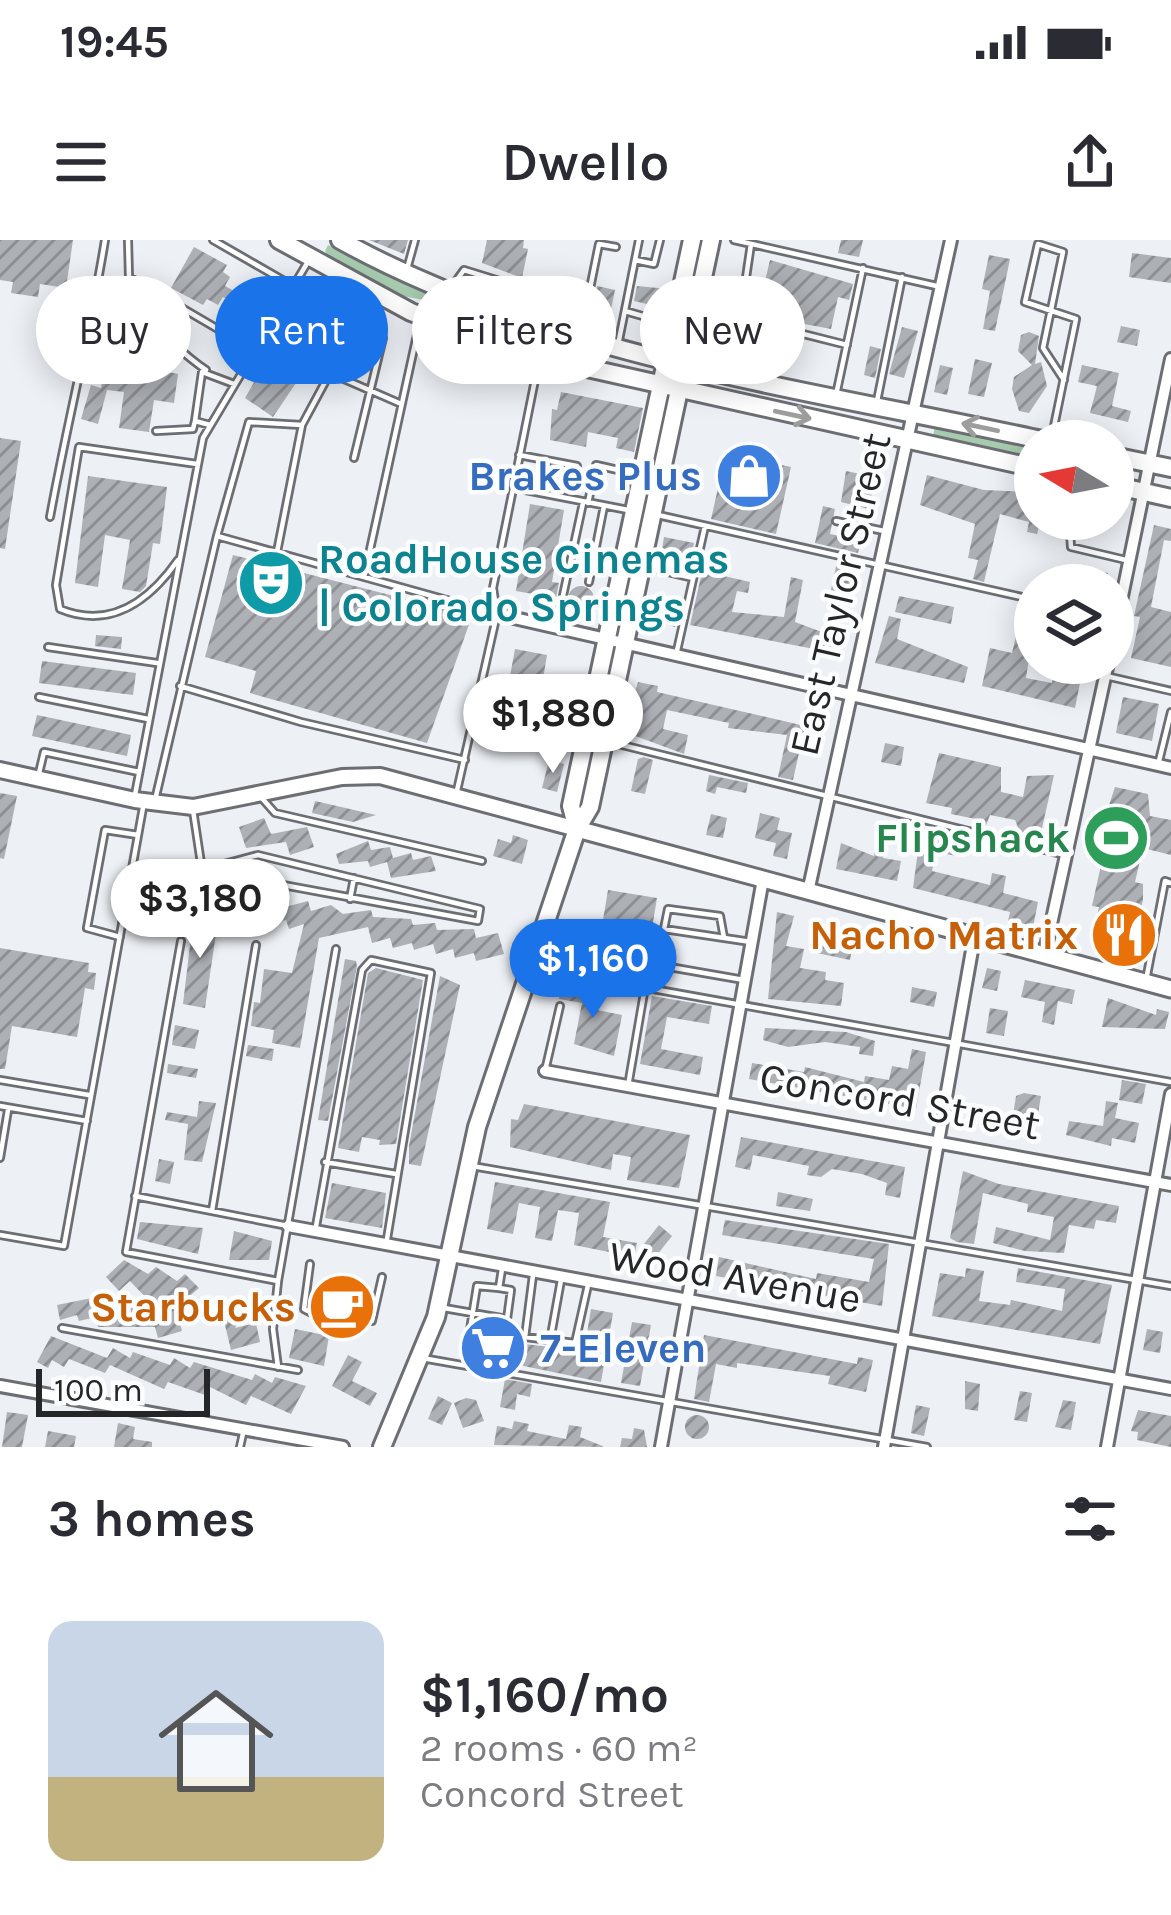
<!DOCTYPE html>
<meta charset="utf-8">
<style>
:root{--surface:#fff;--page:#f2f2f3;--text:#2b2b33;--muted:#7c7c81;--line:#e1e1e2;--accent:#1a73e8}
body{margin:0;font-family:Karla,sans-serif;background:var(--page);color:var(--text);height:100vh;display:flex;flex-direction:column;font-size:45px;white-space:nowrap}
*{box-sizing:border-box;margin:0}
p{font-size:39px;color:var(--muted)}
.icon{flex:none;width:66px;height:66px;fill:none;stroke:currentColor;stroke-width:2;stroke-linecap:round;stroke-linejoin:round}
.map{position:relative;height:1207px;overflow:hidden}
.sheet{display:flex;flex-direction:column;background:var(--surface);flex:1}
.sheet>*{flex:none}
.banner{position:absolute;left:36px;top:36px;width:1101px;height:108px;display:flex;gap:24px}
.needle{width:78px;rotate:280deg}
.buttons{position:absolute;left:1014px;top:180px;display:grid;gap:24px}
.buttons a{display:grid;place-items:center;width:120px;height:120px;border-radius:50%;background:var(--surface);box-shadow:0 6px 30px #0003;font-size:60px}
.scale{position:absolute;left:36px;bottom:30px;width:174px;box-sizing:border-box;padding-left:12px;border:6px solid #252628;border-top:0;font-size:33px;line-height:42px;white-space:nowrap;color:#252628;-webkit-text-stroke:9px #fcfdff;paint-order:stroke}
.price{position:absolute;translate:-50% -102px;padding:0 27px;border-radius:42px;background:#fff;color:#222;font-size:39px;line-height:78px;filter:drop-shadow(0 3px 6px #0008)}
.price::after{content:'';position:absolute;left:50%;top:72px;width:36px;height:27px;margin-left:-18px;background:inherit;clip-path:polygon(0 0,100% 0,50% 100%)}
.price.current{background:var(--accent);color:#fff}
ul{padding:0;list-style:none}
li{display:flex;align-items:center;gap:36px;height:300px;padding:0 48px}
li+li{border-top:3px solid var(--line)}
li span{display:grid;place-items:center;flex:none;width:336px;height:240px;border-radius:24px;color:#555}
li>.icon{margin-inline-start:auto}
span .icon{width:144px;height:144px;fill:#fffc;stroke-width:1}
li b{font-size:51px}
h2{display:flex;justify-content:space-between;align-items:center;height:144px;padding:0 48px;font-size:51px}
.tag{padding:0 42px;border-radius:54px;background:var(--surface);box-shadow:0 6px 30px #0003;font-size:42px;line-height:108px}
.tag.current{background:var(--accent);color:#fff}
.status{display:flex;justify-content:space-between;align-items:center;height:84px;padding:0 60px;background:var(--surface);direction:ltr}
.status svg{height:33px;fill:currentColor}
header{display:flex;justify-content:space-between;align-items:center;height:156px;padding:0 48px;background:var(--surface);font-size:54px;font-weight:600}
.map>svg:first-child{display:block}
.green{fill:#a6cbae}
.building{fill:url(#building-hatch)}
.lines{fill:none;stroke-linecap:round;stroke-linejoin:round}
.service-casing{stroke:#6c6e73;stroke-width:10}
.minor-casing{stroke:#6c6e73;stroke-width:16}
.tertiary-casing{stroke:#6c6e73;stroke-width:20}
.secondary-casing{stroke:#6c6e73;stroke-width:21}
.primary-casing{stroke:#6c6e73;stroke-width:22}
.service{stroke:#fff;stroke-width:4.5}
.minor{stroke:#fff;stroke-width:10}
.tertiary{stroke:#fff;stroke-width:14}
.secondary{stroke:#fff;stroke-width:15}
.primary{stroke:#fff;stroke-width:16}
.oneway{stroke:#9d9d9e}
.labels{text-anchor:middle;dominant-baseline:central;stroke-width:9;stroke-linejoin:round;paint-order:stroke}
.shop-label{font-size:42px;font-weight:bold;fill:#366cbe;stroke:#fcfdff;text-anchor:end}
.culture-label{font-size:42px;font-weight:bold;fill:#0d838f;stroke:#fcfdff;text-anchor:start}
.street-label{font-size:42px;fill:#252628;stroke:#fcfdff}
.leisure-label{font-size:42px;font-weight:bold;fill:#27864d;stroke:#fcfdff;text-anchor:end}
.food-label{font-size:42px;font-weight:bold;fill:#c56008;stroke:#fcfdff;text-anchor:end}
</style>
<div class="status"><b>19:45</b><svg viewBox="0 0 49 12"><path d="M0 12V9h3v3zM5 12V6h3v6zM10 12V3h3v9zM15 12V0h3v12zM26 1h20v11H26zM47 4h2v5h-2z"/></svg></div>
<header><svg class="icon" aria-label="menu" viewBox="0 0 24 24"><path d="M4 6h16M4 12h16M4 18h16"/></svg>Dwello<svg class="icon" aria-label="share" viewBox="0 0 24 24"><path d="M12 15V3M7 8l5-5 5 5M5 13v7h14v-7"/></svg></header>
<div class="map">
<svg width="1171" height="1207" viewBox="0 0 1171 1207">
<defs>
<pattern id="building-hatch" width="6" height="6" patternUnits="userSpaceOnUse" patternTransform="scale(3)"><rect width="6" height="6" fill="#adb0b5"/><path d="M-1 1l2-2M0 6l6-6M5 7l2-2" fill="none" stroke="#8d8f93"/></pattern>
</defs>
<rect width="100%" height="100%" fill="#edf0f5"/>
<path class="green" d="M328,5L437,57L435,62L391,54L330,20L325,11Z
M935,186L1035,206V222L933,197Z"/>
<path class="building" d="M0,0H73L66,48L40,44L38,57L11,53L13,42L0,40Z
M369,0H408L404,14Z
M487,0H524L523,8L528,9L522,38L482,23Z
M841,0H863L859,17L838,13Z
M194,7L227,25L223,32L230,37L225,46L253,61L256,56L264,60L255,75L223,57L218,65L207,59L203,65L171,48Z
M1132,13L1171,18V43L1129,37Z
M989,15L1010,19L995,91L983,89L990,51L982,49Z
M770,20L853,44L849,60L838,57L831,89L757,75Z
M597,46L615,50L610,74L592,71Z
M637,46L668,49L664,68L634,61Z
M299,64L333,84L325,98L336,104L331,112L321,106L273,177L245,158Z
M1121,86L1140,90L1137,106L1117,102Z
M902,87L918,91L904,138L889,134Z
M1029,92L1039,96L1035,124L1041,122L1047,146L1029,173L1019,171L1012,149L1014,137L1032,125L1018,111L1021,95Z
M135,96L162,102L163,131L178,134L174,163L154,160L149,192L119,188L124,152L107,150L98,184L81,179L91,145L101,148L105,123L130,127Z
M870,106L881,109L875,138L864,135Z
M975,119L992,123L984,157L968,154Z
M940,125L953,128L947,155L934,152Z
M1082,125L1119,133L1112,166L1131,171L1128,182L1090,173L1097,146L1078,142Z
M561,152L643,168L634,212L616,208L618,198L588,192L586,207L550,200L552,169L557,170Z
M0,198L21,201L5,309L0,308Z
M726,213L791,227L776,294L711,279Z
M846,231L875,237L869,269L841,262Z
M927,235L984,250L1027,252L1035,258V279H1041L1037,294L1027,292L1029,282L1000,274L984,342L973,339L978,320L968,318L975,284L920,265Z
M88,236L167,247L160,304L153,303L146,346L140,352L122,349L130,300L105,295L98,347L75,343Z
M530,264L564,270L552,342L559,343L556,358L516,351Z
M823,266L835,269L830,294L861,300L858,313L815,303Z
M1154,285L1171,289V301L1164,300L1151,367L1171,372V427L1131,418L1140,377L1134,376Z
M664,297L694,303L690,322L661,316Z
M233,315L472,376L427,503L250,453L256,431L205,417Z
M705,319L727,323L724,336L750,342L748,353L737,351L732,372L784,377L791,337L803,340L795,382L838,398L835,413L690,385Z
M837,322L853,326L844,372L827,368Z
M1059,326L1108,333L1105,345H1055Z
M568 359a13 13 0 1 1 26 0a13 13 0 1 1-26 0Z
M899,356L954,367L951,384L895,372Z
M655,360L680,367L675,387L650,380Z
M889,376L901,379L897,399L968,427L964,443L875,423Z
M1021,376L1035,379L1026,438L1052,443L1056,423H1084L1075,468L982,446L990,408L1012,413Z
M96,395L122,397L121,409L95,406Z
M515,409L547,415L542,445L527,442L523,463L537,466L536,477L507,472L503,492L490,490L500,446L508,447Z
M42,421L136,433L133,455L39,443Z
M638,442L658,446L657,452L805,486L793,540L778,537L787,495L728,488L729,483L667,470L663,489L688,495L684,514L630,494V473L624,471L628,451L635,452Z
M1123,457L1159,464L1152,501L1116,493Z
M37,475L131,495L127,516L32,496Z
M885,503L904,507L901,526L881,522Z
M939,513L1001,527V552L1023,557L1027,536L1054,535L1040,597L1020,592L1015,580L990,575L985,588L974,586L976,579L951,574L952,568L926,563Z
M644,517L653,520L645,554L631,551L638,519Z
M549,520L564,524L557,552L542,548Z
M709,535L748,543L746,553L717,547L715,554L706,551Z
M1115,547L1148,554L1150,576L1171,580V615L1143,608L1135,642L1143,644V660L1131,709L1092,700L1099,667L1092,666L1103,616L1093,614Z
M0,553L17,556L4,619L0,618Z
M315,561L376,575L353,582L312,573Z
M760,573L780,578L777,590L792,593L787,619L773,616L776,603L755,598Z
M711,574L727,578L723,598L706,595Z
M264,578L271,594L307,587L314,607L290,615L286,602L246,608L239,587Z
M921,588L932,590L930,598L965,605L962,617L936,612L932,631L990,645L992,633L1006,636L1003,653L1038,662L1033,687L1008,681L1010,672L913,648Z
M879,593L888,595L883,618L901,621L897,641L836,629L841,603L874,616Z
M513,595L528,600L522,624L493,616L498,599L511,603Z
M368,601L371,610L390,607L393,618L411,613L413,620L431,616L436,631L391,638L387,622L370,627L368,621L339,624L336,614Z
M156,632L167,634L162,666L150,664Z
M245,650L246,655L266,652L270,663L287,658L289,666L308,661L311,671L331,665L343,674L371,670L373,677L411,679L413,685L435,683L437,690L474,689L476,698L498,693L504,714L476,721L474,713L455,718L453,709L436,714L433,704L414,710L412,703L393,708L390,698L372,703L368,687L319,698L300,808L272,803L274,790L251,786L254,762L260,763L264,729L292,733L304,684L289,689L286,680L268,685L265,676L247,681L245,673L227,678L221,656Z
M608,650L657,658L650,700L601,692Z
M777,672L794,676L786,706L804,709L800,728L826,732L825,740L844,743L841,766L768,759Z
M201,676L218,680L205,768L183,764L193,680Z
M821,691L854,697L850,720L817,713Z
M0,708L89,723L88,732L96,733L94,750L85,748L77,797L12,786L5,829H0Z
M345,719L356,721L357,726L328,881L318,880Z
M376,728L423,740L396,904L379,905L380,900L362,897L359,912L338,908L368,733Z
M987,728L1001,731L997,751L982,748Z
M440,736L460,745L421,926L409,924V906Z
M1025,740L1075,750L1072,764L1058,761L1054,785L1042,782L1045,762L1021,757Z
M562,744L601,751L597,770L622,775L614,816L574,804L582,763L559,759Z
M912,747L937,752L934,767L910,762Z
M652,756L712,766L709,784L667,777L661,809L703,817L700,835L640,824Z
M1108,758L1156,775L1157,769L1169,772L1165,789L1102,787Z
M990,768L1008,771L1004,796L986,793Z
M175,785L199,790L195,809L172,805Z
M765,788L846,792L875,801L873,816L859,814L860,807L825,802L788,807L763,800Z
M248,805L274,809L272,821L246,816Z
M912,809L926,812L916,869L749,839L752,823L804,832L805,827L864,842L865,836L889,840L892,826L908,829Z
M168,824L198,829L196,838L167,833Z
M1122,840L1146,844L1142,864L1119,860Z
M1024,853L1041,856L1035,891L1012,882L1016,856Z
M199,861L216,863L202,922L184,920L188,884L165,880L167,872L197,877Z
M1106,861L1118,863L1115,878L1139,883L1135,903L1112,898L1111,906L1066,895L1069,881L1103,886Z
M524,864L690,895L679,948L627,940L631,917L613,914L611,930L510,907L511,879L518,880Z
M741,897L905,927L900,958L885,955L887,943L862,934L832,929L821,937L807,935L809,926L753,915L750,930L735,927Z
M159,919L174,922L170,944L155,941Z
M963,931L999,944L1119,966L1116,983L1096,980L1094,989L1069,985L1064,1013L1025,1011L993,1003L996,987L1050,1000L1054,977L1027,972L1028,964L983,953L974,1004L957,1002L950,998Z
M495,942L610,962L603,997L637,1003L634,1017L574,1005L579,973L558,970L552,1001L535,998L540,967L519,963L513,994L487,989Z
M332,943L386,953L382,988L325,978Z
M778,952L813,959L810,971L776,966Z
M725,980L889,1004L882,1066L716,1036L719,1017L816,1039L817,1033L869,1042L874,1019L722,995Z
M140,982L203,988L198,1014L137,999Z
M659,985L672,996L653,1020L640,1009Z
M234,991L272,1001L269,1020H229Z
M124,1020L148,1034L156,1027L177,1041L185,1034L199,1048L176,1068L182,1091L158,1098L155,1087H98L96,1077L79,1081L77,1075L60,1080L57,1065L97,1057L99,1063L117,1059L120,1068L150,1062L130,1041L119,1051L106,1037Z
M966,1028L984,1031L979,1061L1010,1065L1011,1060L1062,1071L1065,1049L1016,1042L1018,1028L1112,1045L1100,1104L932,1076L940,1033L965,1037Z
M330,1050L368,1062L366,1074L326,1072Z
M591,1069L613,1073L601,1142L476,1116L483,1091L524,1104L584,1111Z
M243,1077L235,1088L256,1083L260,1102L231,1110L224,1081Z
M632,1082L651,1085L640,1146L621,1143Z
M295,1089L329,1096L324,1126L289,1118Z
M1147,1089L1163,1092L1160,1113L1143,1110Z
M704,1095L857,1124L858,1117L873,1120L866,1152L828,1144L830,1136L737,1123V1128L716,1124L709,1162L694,1159Z
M51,1096L107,1118L113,1108L130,1118L133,1112L170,1125L174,1118L190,1128L194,1122L252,1140L255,1134L272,1143L275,1137L306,1146L291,1174L251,1156L246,1165L210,1147L205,1155L168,1142L164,1149L110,1125L105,1133L69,1119L64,1127L52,1120L48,1128L37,1122Z
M348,1115L362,1122L352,1141L377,1153L370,1166L332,1146Z
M505,1139L532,1144L530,1157L517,1154L515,1170L500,1167Z
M965,1141L980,1144L978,1171L965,1169Z
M1020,1151L1032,1153L1027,1182L1014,1180Z
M438,1156L452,1163L442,1185L428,1179Z
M466,1158L476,1160L484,1181L463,1188L454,1163Z
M1063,1160L1076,1162L1071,1190L1055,1187Z
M916,1165L930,1168L924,1196L911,1193Z
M1138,1170L1171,1176V1207L1137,1200L1138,1192L1131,1191Z
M7,1172L28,1175L22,1207H2Z
M685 1187a12 12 0 1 1 24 0a12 12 0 1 1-24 0Z
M514,1181L529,1184L527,1191L566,1199L569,1185L582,1187L580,1197L605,1207L494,1205L497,1186L512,1189Z
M118,1183L135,1187L133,1199L152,1202V1207H114Z
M634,1188L644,1190L647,1207H620L622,1198L632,1199Z
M48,1191L76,1196L74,1207H45Z"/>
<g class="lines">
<defs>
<path id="service" d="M128,0L129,37L252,109
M213,0L293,46
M734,0L941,47
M751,4L740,78L847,105
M635,20L654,24L660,0
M407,29L415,0
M451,48L464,30L532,51L536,56L532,75
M97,64L121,70
M625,71L646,77
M417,93L535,138
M581,93L599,4L616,7
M619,100L639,0
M343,102L364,83L383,98L354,218
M112,107L121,70L131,69C162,89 177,111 206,130
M330,133L339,110
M836,155L863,28
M877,161L902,37
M210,185L195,181L202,132L234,144
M156,191L193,189L195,181
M1051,201L1076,79L1025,62L1038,4L1063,12L1043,108L1064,140
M519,215L577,226
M515,248L628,270
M588,263L596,225L627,232
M658,275L1035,360
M50,277C67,184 90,93 105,0
M1069,279L1071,307L1130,321
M836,281L884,291
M217,296L249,182L302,185
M277,312L302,185L330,133L399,163
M178,320C150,360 111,390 60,369L56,345L79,207L197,224
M646,327L693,338
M364,337L420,81
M589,342L604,266
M556,388L583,263
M48,407L157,423
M676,415L705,286
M1106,436L1171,451
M180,446L301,482L465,520
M39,457L148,479
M610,502L1065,615
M1158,525L1171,472
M39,533L44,512L139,532
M135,555L203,198L309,20
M456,555L497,374L493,348L539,120
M156,556L217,296L497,374
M260,556L275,573L482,621
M193,570L202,630
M258,615L480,669L478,681L202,630Z
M350,659L354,638
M120,697L87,688L105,590L138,595
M724,698L720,676L668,669L664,689L751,702
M181,701L126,1012L278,1041
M589,713L744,740
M1147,735L1165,641L1171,643
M603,740L1171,842
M545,831L560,766
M0,840L89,855
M628,846L645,747
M0,866L87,881
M0,918L8,870
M325,922L396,934
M472,926L1171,1046
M135,956L288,986
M212,971L256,705
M315,992L362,730L371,720L431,733L386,1005
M0,995L64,1006L144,562
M310,1024L304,1069L323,1079L372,1081L382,1037
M533,1035L525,1097L575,1103L588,1045
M444,1068L507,1079L511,1050L499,1048L502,1029
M62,1088L298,1130
M550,1101L561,1040
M468,1102L477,1046L499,1048
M422,1118L927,1207
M278,1127L273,1089L278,1041L336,709
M240,1207L244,1189"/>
<path id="minor" d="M497,374L1171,528
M1113,400L1171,119
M808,652L951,0
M1044,716L1108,423
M545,831L1171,945
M288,986L1171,1149
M0,1146L343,1207
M661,1207L763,639
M884,1207L974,699
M1107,1207L1171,854"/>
<path id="tertiary" d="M0,530L135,560L193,567L342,537L380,536L577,589"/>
<path id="secondary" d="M577,589L1171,749"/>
<path id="primary" d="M279,0L411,72L520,113L1035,228
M340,0C551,117 812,150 1046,201
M1113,216L1171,228
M1113,245L1171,258
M577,589L571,566L692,0
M382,1207L436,1077L477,887L577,589L590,567L711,0"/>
</defs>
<use href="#service" class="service-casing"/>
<use href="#minor" class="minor-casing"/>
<use href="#tertiary" class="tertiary-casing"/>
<use href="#secondary" class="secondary-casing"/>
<use href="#primary" class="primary-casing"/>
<use href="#service" class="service"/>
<use href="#minor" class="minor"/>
<use href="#tertiary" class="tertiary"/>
<use href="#secondary" class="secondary"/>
<use href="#primary" class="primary"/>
</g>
<defs><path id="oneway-shaft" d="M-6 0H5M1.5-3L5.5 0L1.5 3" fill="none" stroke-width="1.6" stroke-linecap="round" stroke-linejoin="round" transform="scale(3)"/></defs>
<g class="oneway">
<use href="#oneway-shaft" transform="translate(793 175) rotate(12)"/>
<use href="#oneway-shaft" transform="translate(980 187) rotate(-168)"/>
</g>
<defs>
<symbol id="shop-disc" viewBox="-11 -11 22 22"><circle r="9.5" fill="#3f7fe0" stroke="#fcfdff"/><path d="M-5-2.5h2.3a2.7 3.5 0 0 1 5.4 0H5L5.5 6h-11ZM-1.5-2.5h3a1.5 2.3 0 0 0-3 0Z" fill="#fff"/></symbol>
<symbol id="theatre-disc" viewBox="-11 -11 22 22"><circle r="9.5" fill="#0f9aa8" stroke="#fcfdff"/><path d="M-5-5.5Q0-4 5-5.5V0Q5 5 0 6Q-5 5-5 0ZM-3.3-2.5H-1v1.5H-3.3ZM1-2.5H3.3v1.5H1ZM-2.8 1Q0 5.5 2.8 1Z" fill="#fff"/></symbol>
<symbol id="stadium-disc" viewBox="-11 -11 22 22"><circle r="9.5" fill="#2e9e5b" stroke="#fcfdff"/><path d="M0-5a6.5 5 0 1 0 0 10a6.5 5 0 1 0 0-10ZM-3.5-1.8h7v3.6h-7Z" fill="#fff"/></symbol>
<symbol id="restaurant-disc" viewBox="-11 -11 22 22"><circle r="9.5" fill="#e8710a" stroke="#fcfdff"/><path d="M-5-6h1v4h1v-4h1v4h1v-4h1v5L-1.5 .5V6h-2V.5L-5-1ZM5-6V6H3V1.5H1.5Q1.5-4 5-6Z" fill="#fff"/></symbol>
<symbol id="cafe-disc" viewBox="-11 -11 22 22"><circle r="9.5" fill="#e8710a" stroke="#fcfdff"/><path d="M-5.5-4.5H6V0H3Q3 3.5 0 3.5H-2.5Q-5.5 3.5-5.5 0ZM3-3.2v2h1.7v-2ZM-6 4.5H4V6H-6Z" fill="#fff"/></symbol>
<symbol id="supermarket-disc" viewBox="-11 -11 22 22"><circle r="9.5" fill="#3f7fe0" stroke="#fcfdff"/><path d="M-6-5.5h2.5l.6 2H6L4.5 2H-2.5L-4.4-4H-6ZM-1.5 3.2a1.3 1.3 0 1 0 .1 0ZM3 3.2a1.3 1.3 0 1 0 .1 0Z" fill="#fff"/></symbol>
</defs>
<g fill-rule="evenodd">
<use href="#shop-disc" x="711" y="198" width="76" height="76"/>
<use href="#theatre-disc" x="233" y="305" width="76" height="76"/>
<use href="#stadium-disc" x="1078" y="560" width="76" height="76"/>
<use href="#restaurant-disc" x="1086" y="657" width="76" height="76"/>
<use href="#cafe-disc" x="304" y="1029" width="76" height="76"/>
<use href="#supermarket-disc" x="455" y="1070" width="76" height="76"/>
</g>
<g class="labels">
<g class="shop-label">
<text x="702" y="236">Brakes Plus</text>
<text x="540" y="1108" text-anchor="start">7-Eleven</text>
</g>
<g class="culture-label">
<text x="318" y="319">RoadHouse Cinemas<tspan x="318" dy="48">| Colorado Springs</tspan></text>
</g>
<g class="street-label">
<text transform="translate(840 354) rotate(-77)">East Taylor Street</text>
<text transform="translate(900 861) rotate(10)">Concord Street</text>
<text transform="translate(735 1037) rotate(10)">Wood Avenue</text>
</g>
<g class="leisure-label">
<text x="1070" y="598">Flipshack</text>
</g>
<g class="food-label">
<text x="1078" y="695">Nacho Matrix</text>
<text x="296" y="1067">Starbucks</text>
</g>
</g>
</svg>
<div class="buttons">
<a><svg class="needle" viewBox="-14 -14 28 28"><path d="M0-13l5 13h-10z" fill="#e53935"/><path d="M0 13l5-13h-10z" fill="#7c7c81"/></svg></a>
<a><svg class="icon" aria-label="layers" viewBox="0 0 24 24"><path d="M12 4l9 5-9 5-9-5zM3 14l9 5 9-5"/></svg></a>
</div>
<div class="scale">100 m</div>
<b class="price" style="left:553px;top:536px">$1,880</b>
<b class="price" style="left:200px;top:721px">$3,180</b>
<b class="price current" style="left:593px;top:781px">$1,160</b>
<div class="banner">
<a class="tag">Buy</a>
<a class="tag current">Rent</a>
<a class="tag">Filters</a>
<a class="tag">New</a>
</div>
</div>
<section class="sheet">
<h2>3 homes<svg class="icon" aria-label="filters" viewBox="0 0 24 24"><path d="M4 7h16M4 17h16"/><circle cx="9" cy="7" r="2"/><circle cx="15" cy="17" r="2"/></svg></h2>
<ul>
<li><span style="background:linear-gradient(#c9d6e8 65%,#c2b280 0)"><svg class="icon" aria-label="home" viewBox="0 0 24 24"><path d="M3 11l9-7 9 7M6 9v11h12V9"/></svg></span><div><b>$1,160/mo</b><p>2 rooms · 60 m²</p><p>Concord Street</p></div></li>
</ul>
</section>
